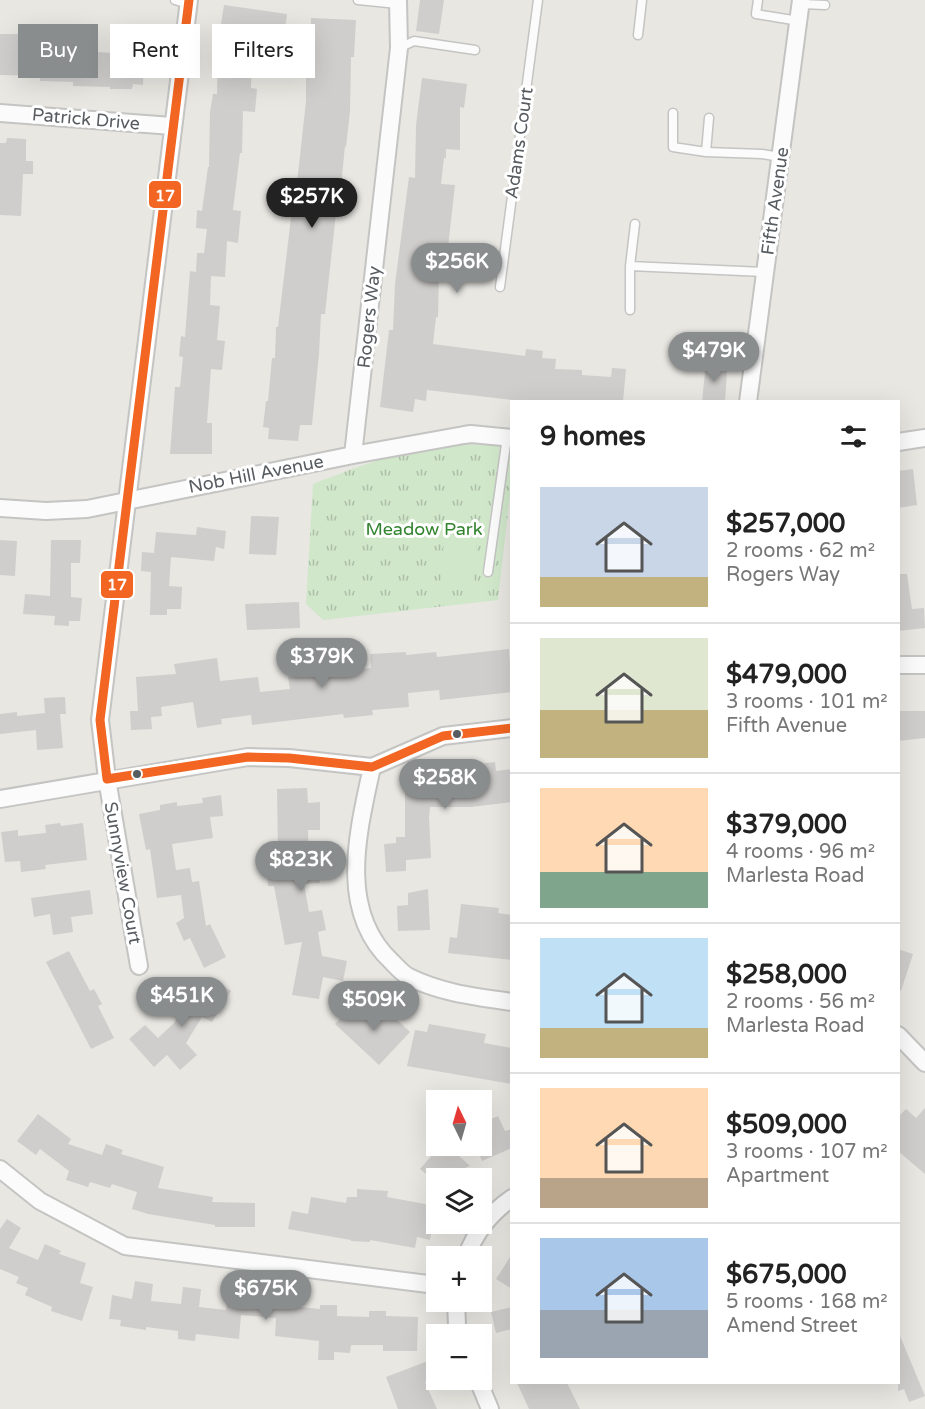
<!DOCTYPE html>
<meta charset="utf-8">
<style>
:root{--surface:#fff;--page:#f6f6f6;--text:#222;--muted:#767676;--line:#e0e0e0;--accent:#8a8d8e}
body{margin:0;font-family:"Varela Round",sans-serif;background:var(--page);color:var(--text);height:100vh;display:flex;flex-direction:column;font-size:22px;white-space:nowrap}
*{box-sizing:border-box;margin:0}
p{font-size:20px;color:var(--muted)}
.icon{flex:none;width:33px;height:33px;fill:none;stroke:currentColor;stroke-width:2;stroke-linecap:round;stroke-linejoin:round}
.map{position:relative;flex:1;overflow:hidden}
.side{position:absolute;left:510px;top:400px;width:390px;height:984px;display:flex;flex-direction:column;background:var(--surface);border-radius:0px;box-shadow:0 6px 24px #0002}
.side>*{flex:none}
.hud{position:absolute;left:18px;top:24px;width:402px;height:54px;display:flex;gap:12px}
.needle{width:39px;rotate:355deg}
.tools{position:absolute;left:426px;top:1090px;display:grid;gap:12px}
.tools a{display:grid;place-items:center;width:66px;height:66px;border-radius:0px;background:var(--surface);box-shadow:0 6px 24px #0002;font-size:30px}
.price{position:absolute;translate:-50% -51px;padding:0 14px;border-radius:21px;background:var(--accent);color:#fff;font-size:20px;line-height:39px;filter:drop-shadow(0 2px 3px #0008)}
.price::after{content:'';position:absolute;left:50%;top:36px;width:18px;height:14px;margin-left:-9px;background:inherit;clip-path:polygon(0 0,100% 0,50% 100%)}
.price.on{background:#222;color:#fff}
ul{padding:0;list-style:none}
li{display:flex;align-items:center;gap:18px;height:150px;padding:0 30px}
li+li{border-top:2px solid var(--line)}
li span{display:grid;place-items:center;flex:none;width:168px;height:120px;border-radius:0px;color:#555}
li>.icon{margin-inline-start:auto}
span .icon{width:72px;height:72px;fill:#fffc;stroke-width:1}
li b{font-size:26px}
h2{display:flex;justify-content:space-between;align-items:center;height:72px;padding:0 30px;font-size:26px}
.tag{padding:0 21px;border-radius:0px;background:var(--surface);box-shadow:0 6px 24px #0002;font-size:21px;line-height:54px}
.tag.on{background:var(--accent);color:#fff}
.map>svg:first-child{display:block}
.grass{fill:url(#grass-tufts)}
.pitch{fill:#d0e7ca}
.building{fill:#d0cecc}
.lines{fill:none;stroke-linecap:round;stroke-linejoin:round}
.lane-casing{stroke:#c4c4c3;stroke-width:11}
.street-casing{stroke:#c4c4c3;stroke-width:20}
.lane{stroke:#fcfbfb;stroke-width:8}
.street{stroke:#fcfbfb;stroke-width:16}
.bus-1-casing{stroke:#fff;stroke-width:14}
.bus-1{stroke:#f26522;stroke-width:9}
.bus-dot{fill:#575c61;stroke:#fff;stroke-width:2}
.labels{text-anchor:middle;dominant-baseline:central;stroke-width:6;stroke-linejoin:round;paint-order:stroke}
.street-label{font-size:18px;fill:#575c61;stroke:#fff}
.park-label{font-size:18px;fill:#31832d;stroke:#fff}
.line-badge{stroke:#fff;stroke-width:2}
.badge-label{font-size:16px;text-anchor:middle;font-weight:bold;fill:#fff}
</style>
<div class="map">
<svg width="925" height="1409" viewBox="0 0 925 1409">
<defs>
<pattern id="grass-tufts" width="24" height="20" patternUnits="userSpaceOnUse" patternTransform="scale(1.5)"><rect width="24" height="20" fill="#d0e7ca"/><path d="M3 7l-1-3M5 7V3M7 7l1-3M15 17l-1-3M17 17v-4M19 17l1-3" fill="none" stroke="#acbea7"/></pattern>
</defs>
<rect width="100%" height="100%" fill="#e8e7e2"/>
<path class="grass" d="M458,443L511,447V486L498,600L323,620L306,604L313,484C359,466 409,447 458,443Z"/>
<path class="pitch" d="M444,536L477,538L473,591L441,589Z"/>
<path class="building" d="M420,0H444L439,34L416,31Z
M224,5L287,14L284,36L253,32L251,88L257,89L255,112L243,111L242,153H240L233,210L241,211L238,243L227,241L225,277L211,276L210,305L220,306L217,340L225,341L222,370L211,369L207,423H212V454H170L175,387H180L183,357L179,356L181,336L185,337L190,271L196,272L197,253H204L207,229L196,228L197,210L202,211L208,167H209L210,112L213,94H217L218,43Z
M311,18L356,20L354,57H351L350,111L346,147L345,146L341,186H339L325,314H321L319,354L312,425H300L298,441L268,439L269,428L263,427L266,401H268L272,358H275L276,327H278L293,201H295L306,101V75H309Z
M0,34H22V46L54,47L53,61L82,63V51L144,55L143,85L133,84L132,89H110V87L73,86V82L40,81V76L0,75Z
M422,78L467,84L464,108L460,107V150L446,149V158H444L441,184L455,185L448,247H446L442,276L439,275L438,317H436L433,344L525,356L526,349L543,351L542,358L556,359L555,369L582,370V375L611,377L612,368L626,369L623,402H530L427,390L426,401L415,399L413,412L380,407L389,330H393L395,284L409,177L415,178L416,125Z
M7,138L26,139V161H33V174H23L21,216L0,215V143H6Z
M706,361L721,362L720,370L727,371L725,402H702Z
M913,469L917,505L898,508V471Z
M251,516L279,517L276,555L249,554Z
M197,527L226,531L224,549L216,547L214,561L171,557L169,586L182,587L181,609H167V615H150L151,572L141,571L142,552L154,553L156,532L196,535Z
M0,540L17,541L15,576L0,575Z
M51,540H81L80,563H71V597L82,598L80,621H69V626L54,625L55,616L23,614L25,594L50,596Z
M898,574H907L912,609L924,608L925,628L898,631Z
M299,602L300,628L247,630L245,604Z
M509,649L512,692L440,700L439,690L408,693L409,707L372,710L373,715L344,718L343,714L252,725L251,715L221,719L222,724L197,728L193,702L161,707L162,716L151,717L152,729L131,730L130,711H138L136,677L176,674L174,664L217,658L220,681L258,677L260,692L290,689L288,677L371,668L370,654L406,652V655L436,652L437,657Z
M65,697L66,714H60L63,748L37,750L36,730L0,734V714L17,712V716L45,713L44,698Z
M898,711H925V738L898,741Z
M495,762L496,771L512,769V802L471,807H430L429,817L431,858L406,860V871L386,872L384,844L396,843V837H405V792H415V785H462L461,779L469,778L468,765Z
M307,788L308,803L320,802V830H308L309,863H318L320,883L304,884L309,912L322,910L326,930L318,932L322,956L347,961L343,981L323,977L319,999L292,995L302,942L285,945L274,886H268L267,874L276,873L275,854H278L277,789Z
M221,795L223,816L210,817L213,838L172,844L176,870L190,868L192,882L199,881L206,926L210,924L226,957L204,968L190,938L184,941L176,923L184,918L181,895L157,898L150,849L146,850L139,814L160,810V805L177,802V806L203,803L202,798Z
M60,823L61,826L83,823L87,860L45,865L46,869L21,872L20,861L5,862L1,832L18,830V836L46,833L45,825Z
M428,889L430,930L398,931L397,906L408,905V893Z
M90,890L93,914L71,917L73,932L53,935L50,914L34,917L31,898Z
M461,904L499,908L498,913L512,915V960L448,953L450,937L457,938Z
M898,949L913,954L901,991L898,990Z
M69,951L90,991L94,989L102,1004L98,1006L114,1038L91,1049L46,962Z
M209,978L231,991L212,1022L202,1017L186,1043L197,1055L180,1070L167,1055L154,1067L129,1039L145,1025L158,1038L174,1023L187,1002L193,1006Z
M369,1006L379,1015L385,1008L410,1032L379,1065L335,1024L350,1008L359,1017Z
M429,1024L486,1034L484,1043L512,1048V1084L407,1066L415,1030L427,1032Z
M925,1108V1174L898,1151V1117L906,1109L916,1118Z
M38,1114L71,1139L68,1144L102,1155L106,1144L123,1150L121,1154L164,1167L158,1188L213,1197L212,1202L255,1203V1227H215V1225L148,1214L132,1209L137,1192L112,1184L110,1188L90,1182L88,1187L66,1180L69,1171L40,1149L36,1155L17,1141Z
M498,1116L505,1131L512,1129V1148L482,1161L476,1146H482V1123Z
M440,1146H448L470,1166L454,1172L461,1179H432L420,1169Z
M357,1189L388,1191L387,1197L436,1206L430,1240L417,1237L415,1248L370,1240V1242L351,1241V1240L288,1229L292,1211L308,1214L311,1197L346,1203L347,1197H357Z
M7,1219L21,1228L9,1248L38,1260L45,1244L61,1251L59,1254L86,1263L80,1283L93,1287L82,1321L51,1311L52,1307L25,1295L28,1288L16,1283L19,1277L0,1269V1229Z
M512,1254V1289L496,1279Z
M135,1281L153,1284L151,1301L181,1304L183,1287L201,1289L199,1307L226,1310L228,1293L283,1299L282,1305L320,1309V1305H337V1316L369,1317V1311H386V1316L418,1317L417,1351H383V1345H351L350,1353L334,1352V1360H318L319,1341L275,1336L276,1318L241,1315L239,1339L196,1334L195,1341L178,1339V1331L146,1327V1330L120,1326L121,1320L109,1319L112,1295L132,1299Z
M512,1307V1329L496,1333L491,1312Z
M898,1331L925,1396L909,1402L904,1389L898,1391Z
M428,1361L434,1378L425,1382L437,1409H398L386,1377Z
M517,1383H567L580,1409H529Z"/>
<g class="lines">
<defs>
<path id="lane" d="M175,0L188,4
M358,0L398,4
M758,0L756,14L799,21
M801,4L825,5
M638,35L642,0
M399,48L414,41L475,50
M673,113V147L706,152
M709,118L706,152L762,154L780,157
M635,224L630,266L765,272
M500,287L538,0
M630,310V266
M488,572L507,437"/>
<path id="street" d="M0,113L172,126
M748,402L801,0
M898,442L925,438
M353,455L399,48L398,0
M0,508L46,511L87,509L353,455L464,435L471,434L512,438
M898,665H925
M372,767C358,832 337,911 392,962C397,967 403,974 409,977C441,993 477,997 512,1002
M0,799L248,757L289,758L372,767L443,736L512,728
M139,966L107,779L100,720L189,0
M898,1035L925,1063
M0,1169L40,1201L125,1246L436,1285
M466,1257C475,1233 490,1213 512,1198
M456,1302L457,1325L460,1335
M478,1380L490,1409"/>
</defs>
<use href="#lane" class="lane-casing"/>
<use href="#street" class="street-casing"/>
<use href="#lane" class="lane"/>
<use href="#street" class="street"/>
<defs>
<path id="bus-1" d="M107,779L100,720L189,0
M107,779L248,757L289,758L372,767L443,736L512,728"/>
</defs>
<use href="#bus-1" class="bus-1-casing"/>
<use href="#bus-1" class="bus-1"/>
</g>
<g class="bus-dot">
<circle cx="457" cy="734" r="5"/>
<circle cx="137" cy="774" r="5"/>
</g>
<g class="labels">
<g class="street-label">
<text transform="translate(86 119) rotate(5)">Patrick Drive</text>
<text transform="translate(519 143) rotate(-82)">Adams Court</text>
<text transform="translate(775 201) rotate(-82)">Fifth Avenue</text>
<text transform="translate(369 317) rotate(-84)">Rogers Way</text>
<text transform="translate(256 474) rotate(-11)">Nob Hill Avenue</text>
<text transform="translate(123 873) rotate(80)">Sunnyview Court</text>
</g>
<g class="park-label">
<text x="424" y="529">Meadow Park</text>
</g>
</g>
<g class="line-badge">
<rect x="148" y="180" width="34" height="29" rx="6" fill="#f26522"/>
<rect x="100" y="570" width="34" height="29" rx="6" fill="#f26522"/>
</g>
<g class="badge-label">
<text x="165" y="201">17</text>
<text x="117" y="590">17</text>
</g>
</svg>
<div class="tools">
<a><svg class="needle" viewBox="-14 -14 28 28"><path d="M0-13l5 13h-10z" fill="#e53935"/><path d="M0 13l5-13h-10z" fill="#767676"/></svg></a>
<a><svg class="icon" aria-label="layers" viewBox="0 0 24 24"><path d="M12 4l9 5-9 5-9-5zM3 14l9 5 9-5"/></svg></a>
<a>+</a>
<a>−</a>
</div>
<b class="price on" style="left:312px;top:229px">$257K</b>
<b class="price" style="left:457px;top:294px">$256K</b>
<b class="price" style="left:714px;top:383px">$479K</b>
<b class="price" style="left:322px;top:689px">$379K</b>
<b class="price" style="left:445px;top:810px">$258K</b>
<b class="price" style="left:301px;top:892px">$823K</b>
<b class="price" style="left:182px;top:1028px">$451K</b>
<b class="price" style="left:374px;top:1032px">$509K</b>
<b class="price" style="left:266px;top:1321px">$675K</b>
<div class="hud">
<a class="tag on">Buy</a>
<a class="tag">Rent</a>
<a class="tag">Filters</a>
</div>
<section class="side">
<h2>9 homes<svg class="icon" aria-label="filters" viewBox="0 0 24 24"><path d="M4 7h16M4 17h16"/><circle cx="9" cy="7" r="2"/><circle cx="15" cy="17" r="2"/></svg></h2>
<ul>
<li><span style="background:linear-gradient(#c9d6e8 75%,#c2b280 0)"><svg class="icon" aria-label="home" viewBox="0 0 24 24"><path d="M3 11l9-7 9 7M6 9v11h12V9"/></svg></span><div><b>$257,000</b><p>2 rooms · 62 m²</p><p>Rogers Way</p></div></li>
<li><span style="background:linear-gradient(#dfe7d0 60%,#c2b280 0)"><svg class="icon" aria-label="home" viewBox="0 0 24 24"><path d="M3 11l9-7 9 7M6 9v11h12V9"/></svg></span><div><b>$479,000</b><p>3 rooms · 101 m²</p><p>Fifth Avenue</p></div></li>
<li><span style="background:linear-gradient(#ffd9b3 70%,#7fa58c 0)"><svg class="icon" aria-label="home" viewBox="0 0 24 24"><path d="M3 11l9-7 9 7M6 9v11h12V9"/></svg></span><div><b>$379,000</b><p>4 rooms · 96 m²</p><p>Marlesta Road</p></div></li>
<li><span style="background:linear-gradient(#bfe0f5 75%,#c2b280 0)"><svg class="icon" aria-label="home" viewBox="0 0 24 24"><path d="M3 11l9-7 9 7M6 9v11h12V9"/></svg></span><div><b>$258,000</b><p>2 rooms · 56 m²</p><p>Marlesta Road</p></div></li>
<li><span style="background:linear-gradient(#ffd9b3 75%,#b9a48a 0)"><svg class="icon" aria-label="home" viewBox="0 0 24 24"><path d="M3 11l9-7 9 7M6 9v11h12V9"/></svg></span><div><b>$509,000</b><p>3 rooms · 107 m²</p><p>Apartment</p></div></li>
<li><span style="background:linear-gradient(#a9c7e8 60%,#9aa5b1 0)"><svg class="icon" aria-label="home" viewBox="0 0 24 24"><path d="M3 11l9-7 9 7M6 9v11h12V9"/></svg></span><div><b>$675,000</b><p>5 rooms · 168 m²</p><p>Amend Street</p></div></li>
</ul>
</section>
</div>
